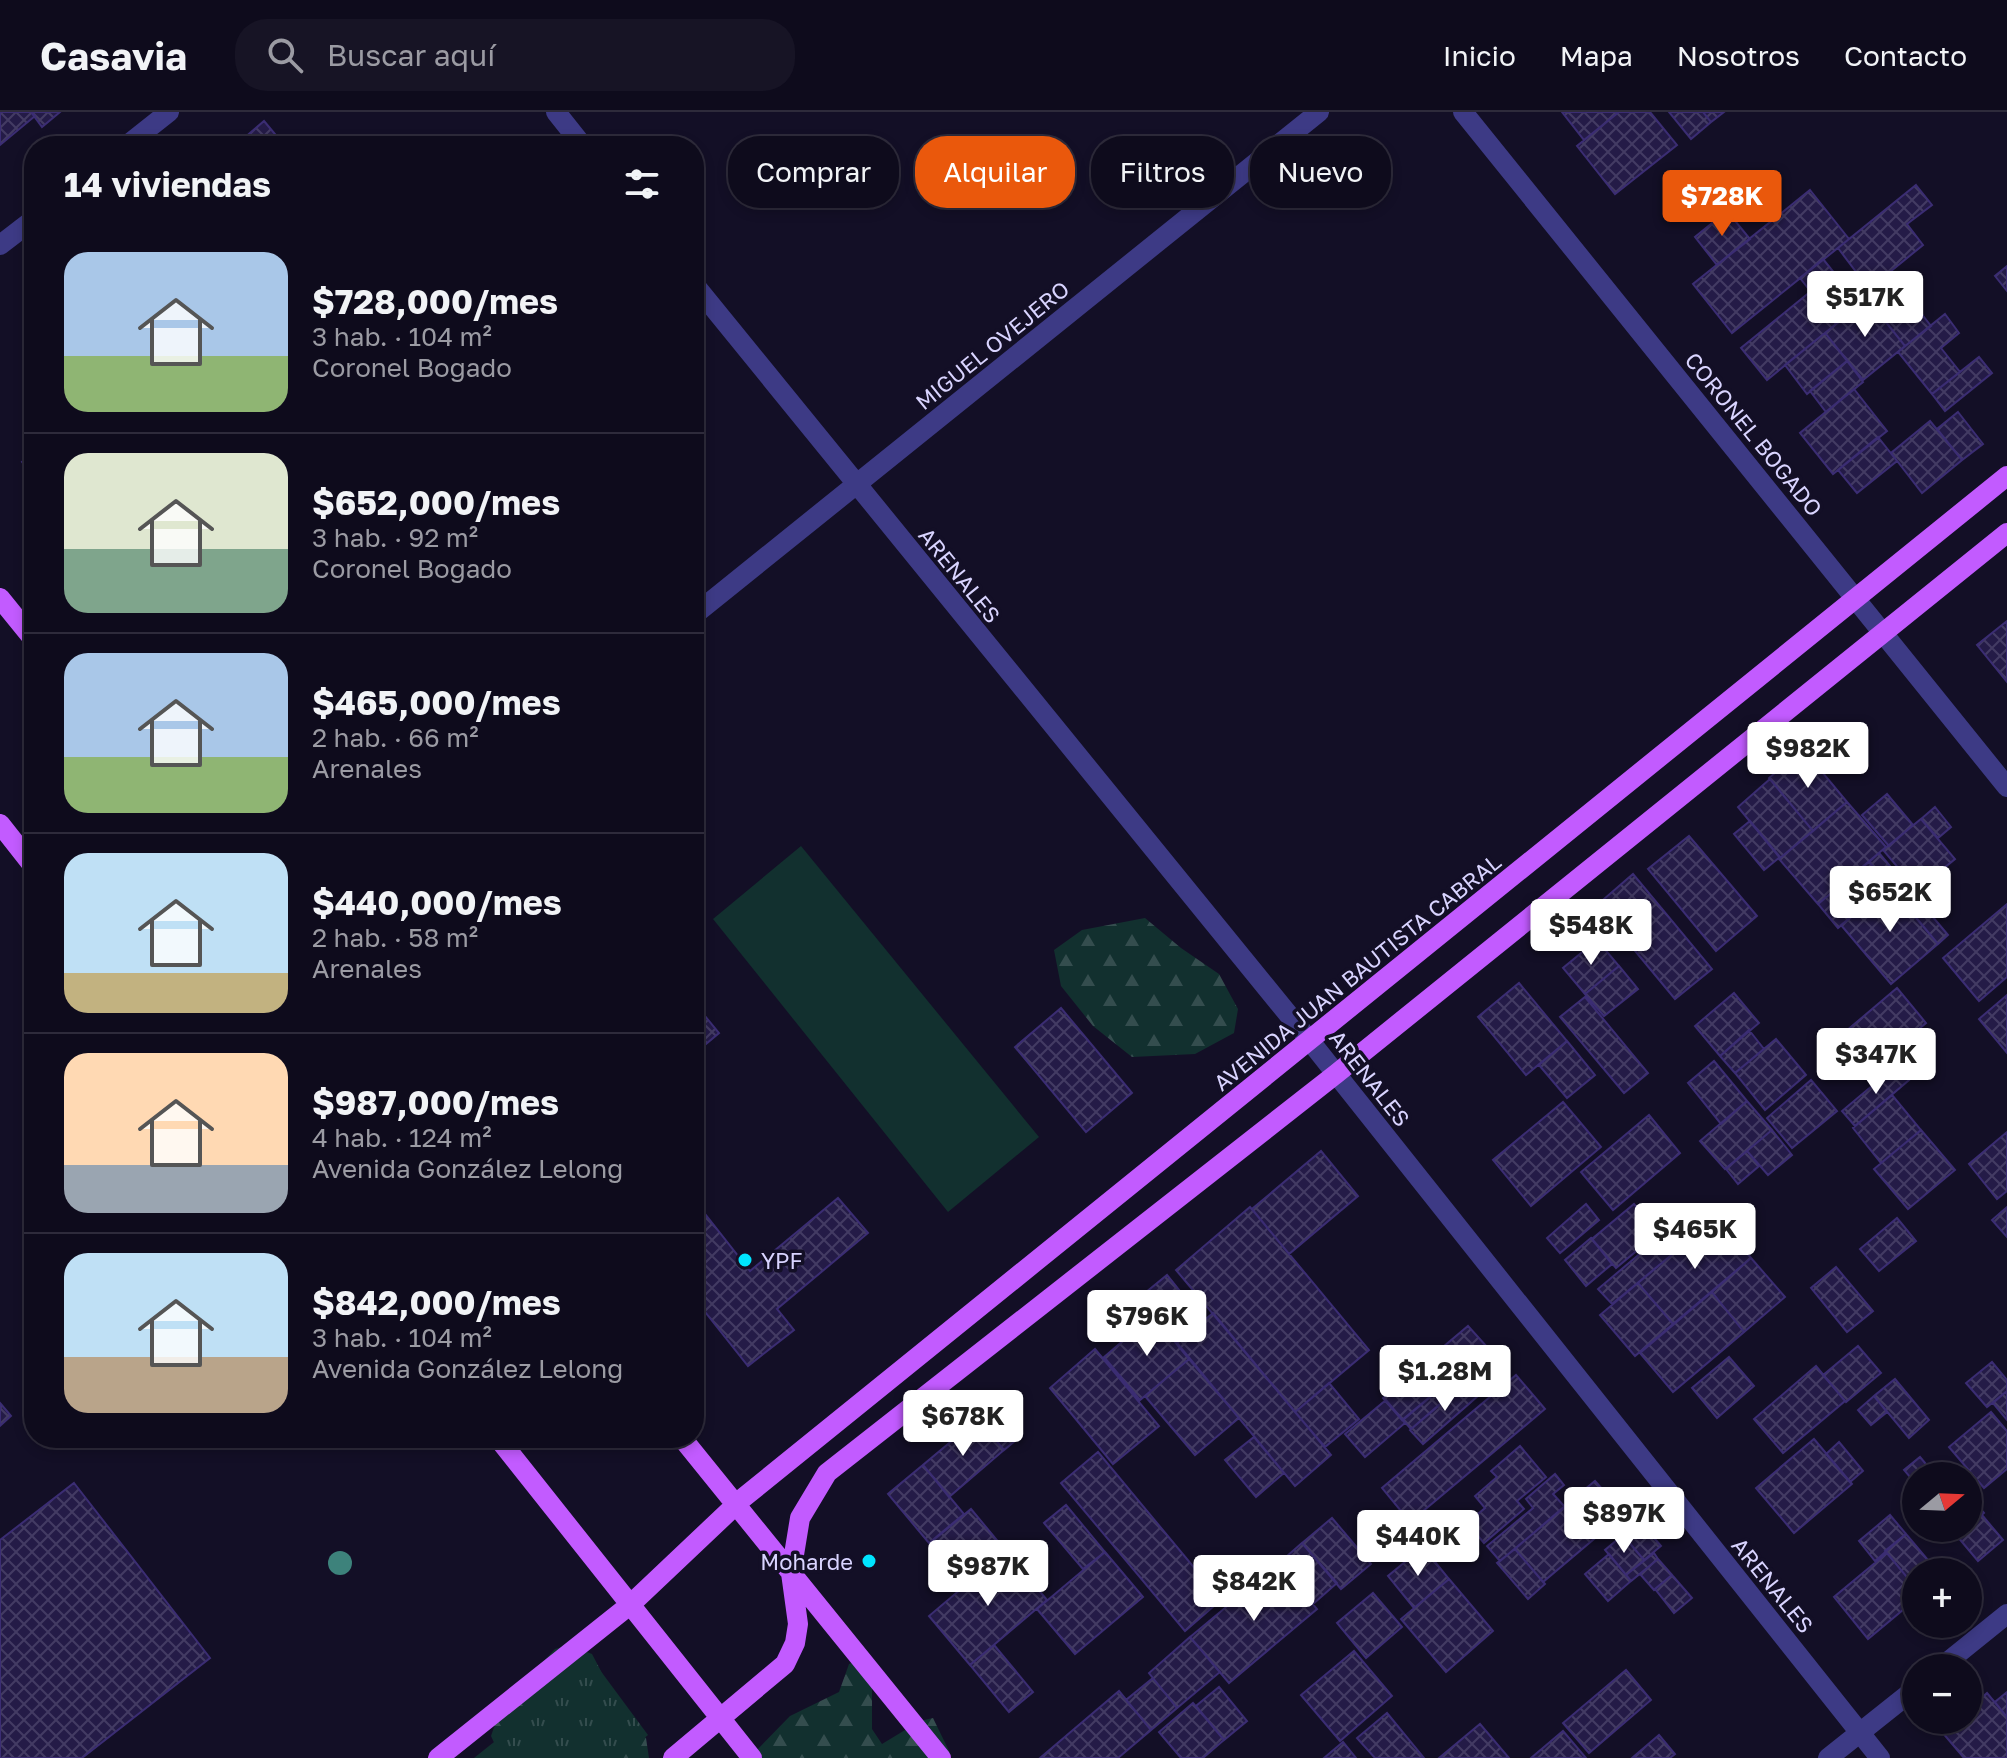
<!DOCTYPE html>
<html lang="es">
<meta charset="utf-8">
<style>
:root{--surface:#0e0b1c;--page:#171425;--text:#f1f3f6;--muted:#9b9ba3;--line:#2e2b3b;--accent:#ea580c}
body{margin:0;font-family:"Golos Text",sans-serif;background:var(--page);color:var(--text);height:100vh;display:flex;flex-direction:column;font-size:30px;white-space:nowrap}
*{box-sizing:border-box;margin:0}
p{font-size:26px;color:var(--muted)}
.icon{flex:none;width:44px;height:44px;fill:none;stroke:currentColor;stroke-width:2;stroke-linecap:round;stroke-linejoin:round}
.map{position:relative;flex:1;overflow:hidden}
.sheet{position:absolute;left:24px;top:24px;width:680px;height:1312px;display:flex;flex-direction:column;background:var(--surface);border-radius:32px;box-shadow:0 4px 12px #0003,0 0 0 2px var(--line)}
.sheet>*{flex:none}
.guide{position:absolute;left:728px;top:24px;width:760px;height:72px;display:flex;gap:16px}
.needle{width:52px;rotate:71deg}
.tools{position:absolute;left:1902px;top:1350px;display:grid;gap:16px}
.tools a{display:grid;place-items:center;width:80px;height:80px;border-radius:50%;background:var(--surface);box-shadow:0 4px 12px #0003,0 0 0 2px var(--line);font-size:40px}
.price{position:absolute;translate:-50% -68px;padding:0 18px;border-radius:8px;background:#fff;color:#222;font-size:26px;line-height:52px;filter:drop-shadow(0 2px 4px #0008)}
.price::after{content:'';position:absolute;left:50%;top:48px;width:24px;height:18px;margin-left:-12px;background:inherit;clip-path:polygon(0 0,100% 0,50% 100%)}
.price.current{background:var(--accent);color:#fff}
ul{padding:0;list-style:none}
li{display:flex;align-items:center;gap:24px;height:200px;padding:0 40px}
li+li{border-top:2px solid var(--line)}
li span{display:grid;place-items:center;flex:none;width:224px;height:160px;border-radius:24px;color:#555}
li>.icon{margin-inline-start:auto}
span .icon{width:96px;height:96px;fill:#fffc;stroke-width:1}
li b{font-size:34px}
h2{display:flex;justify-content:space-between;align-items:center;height:96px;padding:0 40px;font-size:34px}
.pill{padding:0 28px;border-radius:32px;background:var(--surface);box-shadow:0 4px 12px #0003,0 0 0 2px var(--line);font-size:28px;line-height:72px}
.pill.current{background:var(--accent);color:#fff}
header{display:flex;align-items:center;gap:48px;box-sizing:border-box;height:112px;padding:0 40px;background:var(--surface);border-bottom:2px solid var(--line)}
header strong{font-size:38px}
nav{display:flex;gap:44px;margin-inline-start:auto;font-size:28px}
.search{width:560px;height:72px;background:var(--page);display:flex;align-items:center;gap:20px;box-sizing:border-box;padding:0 28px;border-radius:32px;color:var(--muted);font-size:30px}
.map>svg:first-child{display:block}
.forest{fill:url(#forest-firs)}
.park{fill:url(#park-tufts)}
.pitch{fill:#12302f}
.building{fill:url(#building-cross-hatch);stroke:#3b2d73;stroke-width:2}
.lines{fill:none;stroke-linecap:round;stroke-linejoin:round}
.minor{stroke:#3d3a85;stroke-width:20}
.major{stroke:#c25bff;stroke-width:20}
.tree{fill:#3d827b}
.poi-dot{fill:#00e5ff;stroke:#130f26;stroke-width:3}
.labels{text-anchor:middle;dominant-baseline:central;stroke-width:7;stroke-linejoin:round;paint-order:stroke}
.street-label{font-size:22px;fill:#d9d4ff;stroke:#130f26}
.poi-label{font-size:22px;fill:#d9d4ff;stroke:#130f26;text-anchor:start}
</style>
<header>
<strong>Casavia</strong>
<div class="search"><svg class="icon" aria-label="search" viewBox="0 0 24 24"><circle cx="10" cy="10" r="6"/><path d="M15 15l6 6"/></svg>Buscar aquí</div>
<nav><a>Inicio</a><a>Mapa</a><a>Nosotros</a><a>Contacto</a></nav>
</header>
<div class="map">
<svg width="2007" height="1646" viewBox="0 0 2007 1646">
<defs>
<pattern id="forest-firs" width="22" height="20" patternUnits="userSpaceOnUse" patternTransform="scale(2)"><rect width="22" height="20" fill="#12302f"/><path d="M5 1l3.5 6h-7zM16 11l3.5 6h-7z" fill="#344d4e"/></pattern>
<pattern id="park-tufts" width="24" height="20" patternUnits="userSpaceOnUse" patternTransform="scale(2)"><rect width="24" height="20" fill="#12302f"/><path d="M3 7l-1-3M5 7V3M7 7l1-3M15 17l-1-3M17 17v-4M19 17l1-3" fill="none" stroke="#344d4e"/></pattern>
<pattern id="building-cross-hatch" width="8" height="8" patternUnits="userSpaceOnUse" patternTransform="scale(2)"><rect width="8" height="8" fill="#241b47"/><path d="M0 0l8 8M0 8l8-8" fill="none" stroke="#433b63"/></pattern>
</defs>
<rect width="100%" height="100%" fill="#130f26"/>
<path class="forest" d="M1145,806L1181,836L1219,862L1238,897L1234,921L1195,942L1132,945L1093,914L1061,874L1054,838L1082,818Z
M569,1533L592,1542L603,1563L498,1639L491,1624L501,1595L555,1537Z
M862,1547L872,1557V1617L882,1632L920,1609L933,1606L950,1641L947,1646H758L757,1638L790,1604L839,1580L849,1552Z
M641,1621L646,1626L649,1646H594Z"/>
<path class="park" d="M594,1550L648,1623L620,1646H474Z"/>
<path class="pitch" d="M801,734L1039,1025L948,1100L713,807Z"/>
<path class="building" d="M0,0H31L35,4L0,33Z
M31,0H60L42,15Z
M1562,0H1619L1584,28Z
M1619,0H1650L1677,33L1615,82L1577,34Z
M1669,0H1703L1711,10L1691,27Z
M1703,0H1724L1711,10Z
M264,9L285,34H235Z
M1916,73L1932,93L1907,112L1923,133L1869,177L1838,136Z
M1810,78L1849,127L1732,221L1693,172Z
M1727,99L1750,127L1717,153L1695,125Z
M1823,147L1860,193L1836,212L1800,166Z
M2007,154V179L1995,164Z
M1810,180L1836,212L1767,268L1741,236Z
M1868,187L1905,234L1863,268L1825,221Z
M1910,187L1931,214L1905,234L1884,208Z
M1945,202L1959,221L1941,236L1960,260L1932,282L1898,240Z
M1825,221L1847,249L1807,282L1785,253Z
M1979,245L1992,261L1945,299L1932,282Z
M1847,249L1863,270L1826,300L1810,279Z
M1854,277L1887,319L1833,362L1800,321Z
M1958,300L1983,332L1962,348L1937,317Z
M1930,309L1962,348L1922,381L1891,341Z
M1878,325L1897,349L1857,381L1838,358Z
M34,340V365L22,350Z
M2007,509V570L1977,533Z
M1803,637L1847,690L1813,719L1769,666Z
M1770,667L1813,719L1780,746L1738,695Z
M1887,682L1913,713L1889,734L1862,703Z
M1847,690L1886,735L1818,792L1779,747Z
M1935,695L1951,715L1938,726L1921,707Z
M1921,707L1955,747L1917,778L1883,738Z
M1750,709L1780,745L1764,758L1734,722Z
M1689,724L1757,804L1716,839L1648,757Z
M1879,741L1948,823L1938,832L1869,750Z
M1869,750L1889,773L1838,816L1818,792Z
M1633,762L1712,857L1675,887L1597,793Z
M1889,773L1938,832L1891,872L1841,813Z
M2007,792V865L1979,889L1943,846Z
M1597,828L1619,854L1585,882L1563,856Z
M1619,854L1638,877L1604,904L1585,882Z
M1519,871L1567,929L1526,963L1478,905Z
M1897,876L1926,911L1873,955L1845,920Z
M1734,881L1759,911L1720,944L1695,914Z
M2007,883V941L1979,907Z
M1585,885L1648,961L1624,981L1560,905Z
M695,892L719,921L694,942V893Z
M1061,896L1132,981L1086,1020L1015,935Z
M1749,918L1764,937L1735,961L1720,944Z
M1776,927L1806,963L1765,998L1735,961Z
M1567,929L1595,963L1567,986L1539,953Z
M1714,949L1747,989L1721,1012L1688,971Z
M1897,953L1909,968L1855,1014L1842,999Z
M1811,968L1837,999L1792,1036L1767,1006Z
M1892,983L1921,1018L1881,1051L1853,1016Z
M1747,989L1772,1018L1725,1057L1700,1029Z
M1563,990L1601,1035L1531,1094L1493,1048Z
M1649,1003L1680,1041L1613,1098L1581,1060Z
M1772,1018L1792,1043L1768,1063L1747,1039Z
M1921,1018L1955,1058L1908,1097L1874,1057Z
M2007,1020V1079L1997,1087L1969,1052Z
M1321,1039L1358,1084L1289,1142L1252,1097Z
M1747,1039L1759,1054L1738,1072L1726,1057Z
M838,1086L868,1121L777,1197L794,1218L748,1254L694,1186V1088L750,1159Z
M1586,1092L1599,1108L1560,1141L1547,1126Z
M1634,1092L1658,1121L1616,1156L1592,1127Z
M1250,1095L1369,1238L1295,1300L1176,1158Z
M2007,1095V1125L1992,1108Z
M1717,1105L1751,1146L1673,1212L1638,1171Z
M1897,1106L1916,1129L1879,1159L1860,1137Z
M1661,1124L1675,1140L1612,1192L1598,1177Z
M1591,1126L1612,1152L1586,1174L1565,1148Z
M1751,1146L1785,1185L1744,1220L1712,1180Z
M1836,1155L1873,1199L1847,1220L1811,1176Z
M1167,1163L1204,1209L1177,1231L1139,1186Z
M1638,1171L1673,1212L1635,1244L1600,1203Z
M1712,1180L1744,1220L1673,1280L1640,1241Z
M1213,1201L1331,1343L1295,1374L1177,1231Z
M1153,1203L1189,1247L1140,1288L1104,1245Z
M1468,1214L1487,1235L1454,1263L1436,1241Z
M1858,1234L1881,1261L1846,1290L1823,1263Z
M1095,1237L1159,1314L1113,1352L1050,1276Z
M1436,1241L1455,1264L1402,1308L1383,1286Z
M1729,1245L1754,1274L1717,1306L1692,1276Z
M1189,1247L1239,1306L1195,1343L1145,1284Z
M1992,1250L2007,1268V1279L1987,1295L1966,1271Z
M1816,1254L1845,1289L1783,1341L1754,1307Z
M1516,1263L1545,1297L1410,1410L1382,1376Z
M1895,1267L1929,1308L1909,1326L1874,1284Z
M1468,1269L1479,1283L1423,1332L1410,1318Z
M1329,1271L1359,1307L1325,1335L1295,1300Z
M1447,1271L1455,1279L1411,1317L1403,1308Z
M2007,1279V1308L1993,1291Z
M1874,1284L1887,1300L1871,1313L1858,1298Z
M1386,1288L1405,1311L1365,1345L1345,1322Z
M0,1291L11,1304L0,1314Z
M998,1296L1021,1324L1004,1338L980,1310Z
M1991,1300L2007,1319V1357L1984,1376L1949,1335Z
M978,1307L1004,1338L949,1385L923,1353Z
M1254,1325L1284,1361L1256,1385L1225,1348Z
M1814,1327L1852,1372L1794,1421L1756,1376Z
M1839,1330L1863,1359L1850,1370L1826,1342Z
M1520,1334L1546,1365L1517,1389L1524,1397L1484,1431L1467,1411L1485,1396L1475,1384L1497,1365L1491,1359Z
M1098,1340L1221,1488L1185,1519L1061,1371Z
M1920,1345L1936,1364H1916V1372L1904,1358Z
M923,1353L964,1402L929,1431L888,1382Z
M1555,1362L1564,1373L1553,1382L1565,1395L1500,1449L1487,1434L1533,1396L1526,1387Z
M1595,1369L1611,1387L1589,1405L1573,1387Z
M74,1371L210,1546L82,1646H0V1428Z
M1968,1382L1984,1401L1968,1415Z
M1573,1387L1601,1421L1543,1470L1515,1437Z
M1066,1393L1105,1440L1083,1457L1044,1411Z
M971,1397L1006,1439L965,1473L930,1431Z
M1890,1403L1906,1422L1875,1449L1859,1429Z
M1982,1403L2003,1428L1978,1449L1957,1424Z
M1332,1406L1371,1452L1341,1477L1302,1431Z
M1643,1413L1661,1434L1644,1448L1626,1427Z
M1950,1416H1966L1957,1424Z
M1906,1422L1938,1460H1916V1476L1885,1439Z
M1623,1423L1644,1448L1626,1463L1605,1438Z
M1302,1431L1337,1471L1313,1492L1279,1451Z
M1423,1435L1449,1467L1414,1496L1388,1464Z
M1515,1437L1545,1472L1528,1487L1497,1451Z
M1006,1439L1047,1488L970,1553L929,1504Z
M1105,1440L1143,1485L1075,1542L1037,1497Z
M1654,1441L1658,1447L1631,1469L1626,1463Z
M1887,1441L1916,1476V1487L1868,1527L1834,1485Z
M1609,1442L1631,1469L1608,1489L1585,1462Z
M1658,1447L1672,1463L1654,1478L1640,1462Z
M1279,1451L1317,1497L1229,1571L1190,1525Z
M1672,1463L1692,1486L1674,1501L1655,1477Z
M1449,1467L1493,1519L1446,1560L1401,1507Z
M1373,1481L1402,1515L1366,1546L1337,1511Z
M1190,1525L1220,1560L1177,1596L1149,1561Z
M994,1533L1033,1580L1009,1600L970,1553Z
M1354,1539L1392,1584L1340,1629L1301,1583Z
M1626,1558L1651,1588L1589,1641L1563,1611Z
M1153,1566L1177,1596L1151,1618L1126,1588Z
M1219,1575L1247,1609L1224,1628L1196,1594Z
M1119,1579L1151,1618L1118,1646H1040Z
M2007,1580V1605L1995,1590Z
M1987,1581L2007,1605V1646H1964L1942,1620L1956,1608H1968V1598Z
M1193,1591L1224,1628L1203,1646H1181L1159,1620Z
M1387,1601L1424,1646H1375L1357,1626Z
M1480,1612L1509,1646H1439Z
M1563,1619L1586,1646H1531Z
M1659,1623L1675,1642L1670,1646H1632Z
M1343,1630L1356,1646H1324Z"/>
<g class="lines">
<path class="minor" d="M556,0L583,34
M1463,0L2007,675
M126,34L169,0
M0,133L34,107
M694,172L1310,929L1880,1646
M694,503L1319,0
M1940,1556L2007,1502
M1828,1646L1916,1576"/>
<path class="major" d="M0,486L34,528
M0,712L34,755
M498,1326L752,1646
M682,1326L941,1646
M438,1646L631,1492L743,1386L2007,364
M673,1646L785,1552L795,1531L798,1512L791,1461L800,1406L827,1361L1336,962L2007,421"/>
</g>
<circle class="tree" cx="340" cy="1451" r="12"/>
<g class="poi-dot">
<circle cx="745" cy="1148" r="8"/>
<circle cx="869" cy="1449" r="8"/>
</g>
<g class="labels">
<g class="street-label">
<text transform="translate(992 233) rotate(-39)">MIGUEL OVEJERO</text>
<text transform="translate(1754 322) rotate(51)">CORONEL BOGADO</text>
<text transform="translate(960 463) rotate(51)">ARENALES</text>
<text transform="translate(1357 860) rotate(-39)">AVENIDA JUAN BAUTISTA CABRAL</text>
<text transform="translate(1370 966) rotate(52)">ARENALES</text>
<text transform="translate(1773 1473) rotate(51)">ARENALES</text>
</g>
<g class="poi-label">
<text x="761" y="1148">YPF</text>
<text x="853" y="1449" text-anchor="end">Moharde</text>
</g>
</g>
</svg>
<div class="tools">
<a><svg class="needle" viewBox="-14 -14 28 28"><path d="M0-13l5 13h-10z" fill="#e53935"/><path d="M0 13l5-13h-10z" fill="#9b9ba3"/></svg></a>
<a>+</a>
<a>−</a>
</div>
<b class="price current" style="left:1722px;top:126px">$728K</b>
<b class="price" style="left:1865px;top:227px">$517K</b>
<b class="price" style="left:1808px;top:678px">$982K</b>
<b class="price" style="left:1890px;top:822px">$652K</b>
<b class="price" style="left:1591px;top:855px">$548K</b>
<b class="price" style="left:1876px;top:984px">$347K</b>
<b class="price" style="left:1695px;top:1159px">$465K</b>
<b class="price" style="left:1147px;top:1246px">$796K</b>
<b class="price" style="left:1445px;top:1301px">$1.28M</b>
<b class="price" style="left:963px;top:1346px">$678K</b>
<b class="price" style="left:1624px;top:1443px">$897K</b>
<b class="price" style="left:1418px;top:1466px">$440K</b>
<b class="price" style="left:988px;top:1496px">$987K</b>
<b class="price" style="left:1254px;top:1511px">$842K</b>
<div class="guide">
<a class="pill">Comprar</a>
<a class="pill current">Alquilar</a>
<a class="pill">Filtros</a>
<a class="pill">Nuevo</a>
</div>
<section class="sheet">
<h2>14 viviendas<svg class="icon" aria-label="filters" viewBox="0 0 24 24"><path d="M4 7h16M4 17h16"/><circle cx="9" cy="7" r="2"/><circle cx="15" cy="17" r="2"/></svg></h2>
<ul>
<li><span style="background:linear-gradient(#a9c7e8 65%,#8fb573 0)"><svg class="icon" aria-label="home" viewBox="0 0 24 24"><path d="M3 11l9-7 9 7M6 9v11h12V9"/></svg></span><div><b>$728,000/mes</b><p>3 hab. · 104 m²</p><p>Coronel Bogado</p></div></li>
<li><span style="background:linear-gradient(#dfe7d0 60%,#7fa58c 0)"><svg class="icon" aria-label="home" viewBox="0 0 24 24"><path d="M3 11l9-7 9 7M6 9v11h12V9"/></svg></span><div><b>$652,000/mes</b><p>3 hab. · 92 m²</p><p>Coronel Bogado</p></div></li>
<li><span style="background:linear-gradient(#a9c7e8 65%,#8fb573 0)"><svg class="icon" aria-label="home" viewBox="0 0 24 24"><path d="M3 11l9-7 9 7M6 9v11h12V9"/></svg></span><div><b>$465,000/mes</b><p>2 hab. · 66 m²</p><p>Arenales</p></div></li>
<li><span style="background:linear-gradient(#bfe0f5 75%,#c2b280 0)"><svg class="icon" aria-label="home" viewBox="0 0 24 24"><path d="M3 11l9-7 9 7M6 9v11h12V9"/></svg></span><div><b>$440,000/mes</b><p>2 hab. · 58 m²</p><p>Arenales</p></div></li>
<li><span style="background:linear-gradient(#ffd9b3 70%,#9aa5b1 0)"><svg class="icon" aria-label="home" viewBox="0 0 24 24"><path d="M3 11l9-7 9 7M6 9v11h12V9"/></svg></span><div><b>$987,000/mes</b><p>4 hab. · 124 m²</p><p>Avenida González Lelong</p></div></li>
<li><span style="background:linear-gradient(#bfe0f5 65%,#b9a48a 0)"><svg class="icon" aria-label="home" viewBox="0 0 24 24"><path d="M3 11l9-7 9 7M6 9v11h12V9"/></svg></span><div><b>$842,000/mes</b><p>3 hab. · 104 m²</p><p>Avenida González Lelong</p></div></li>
</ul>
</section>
</div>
